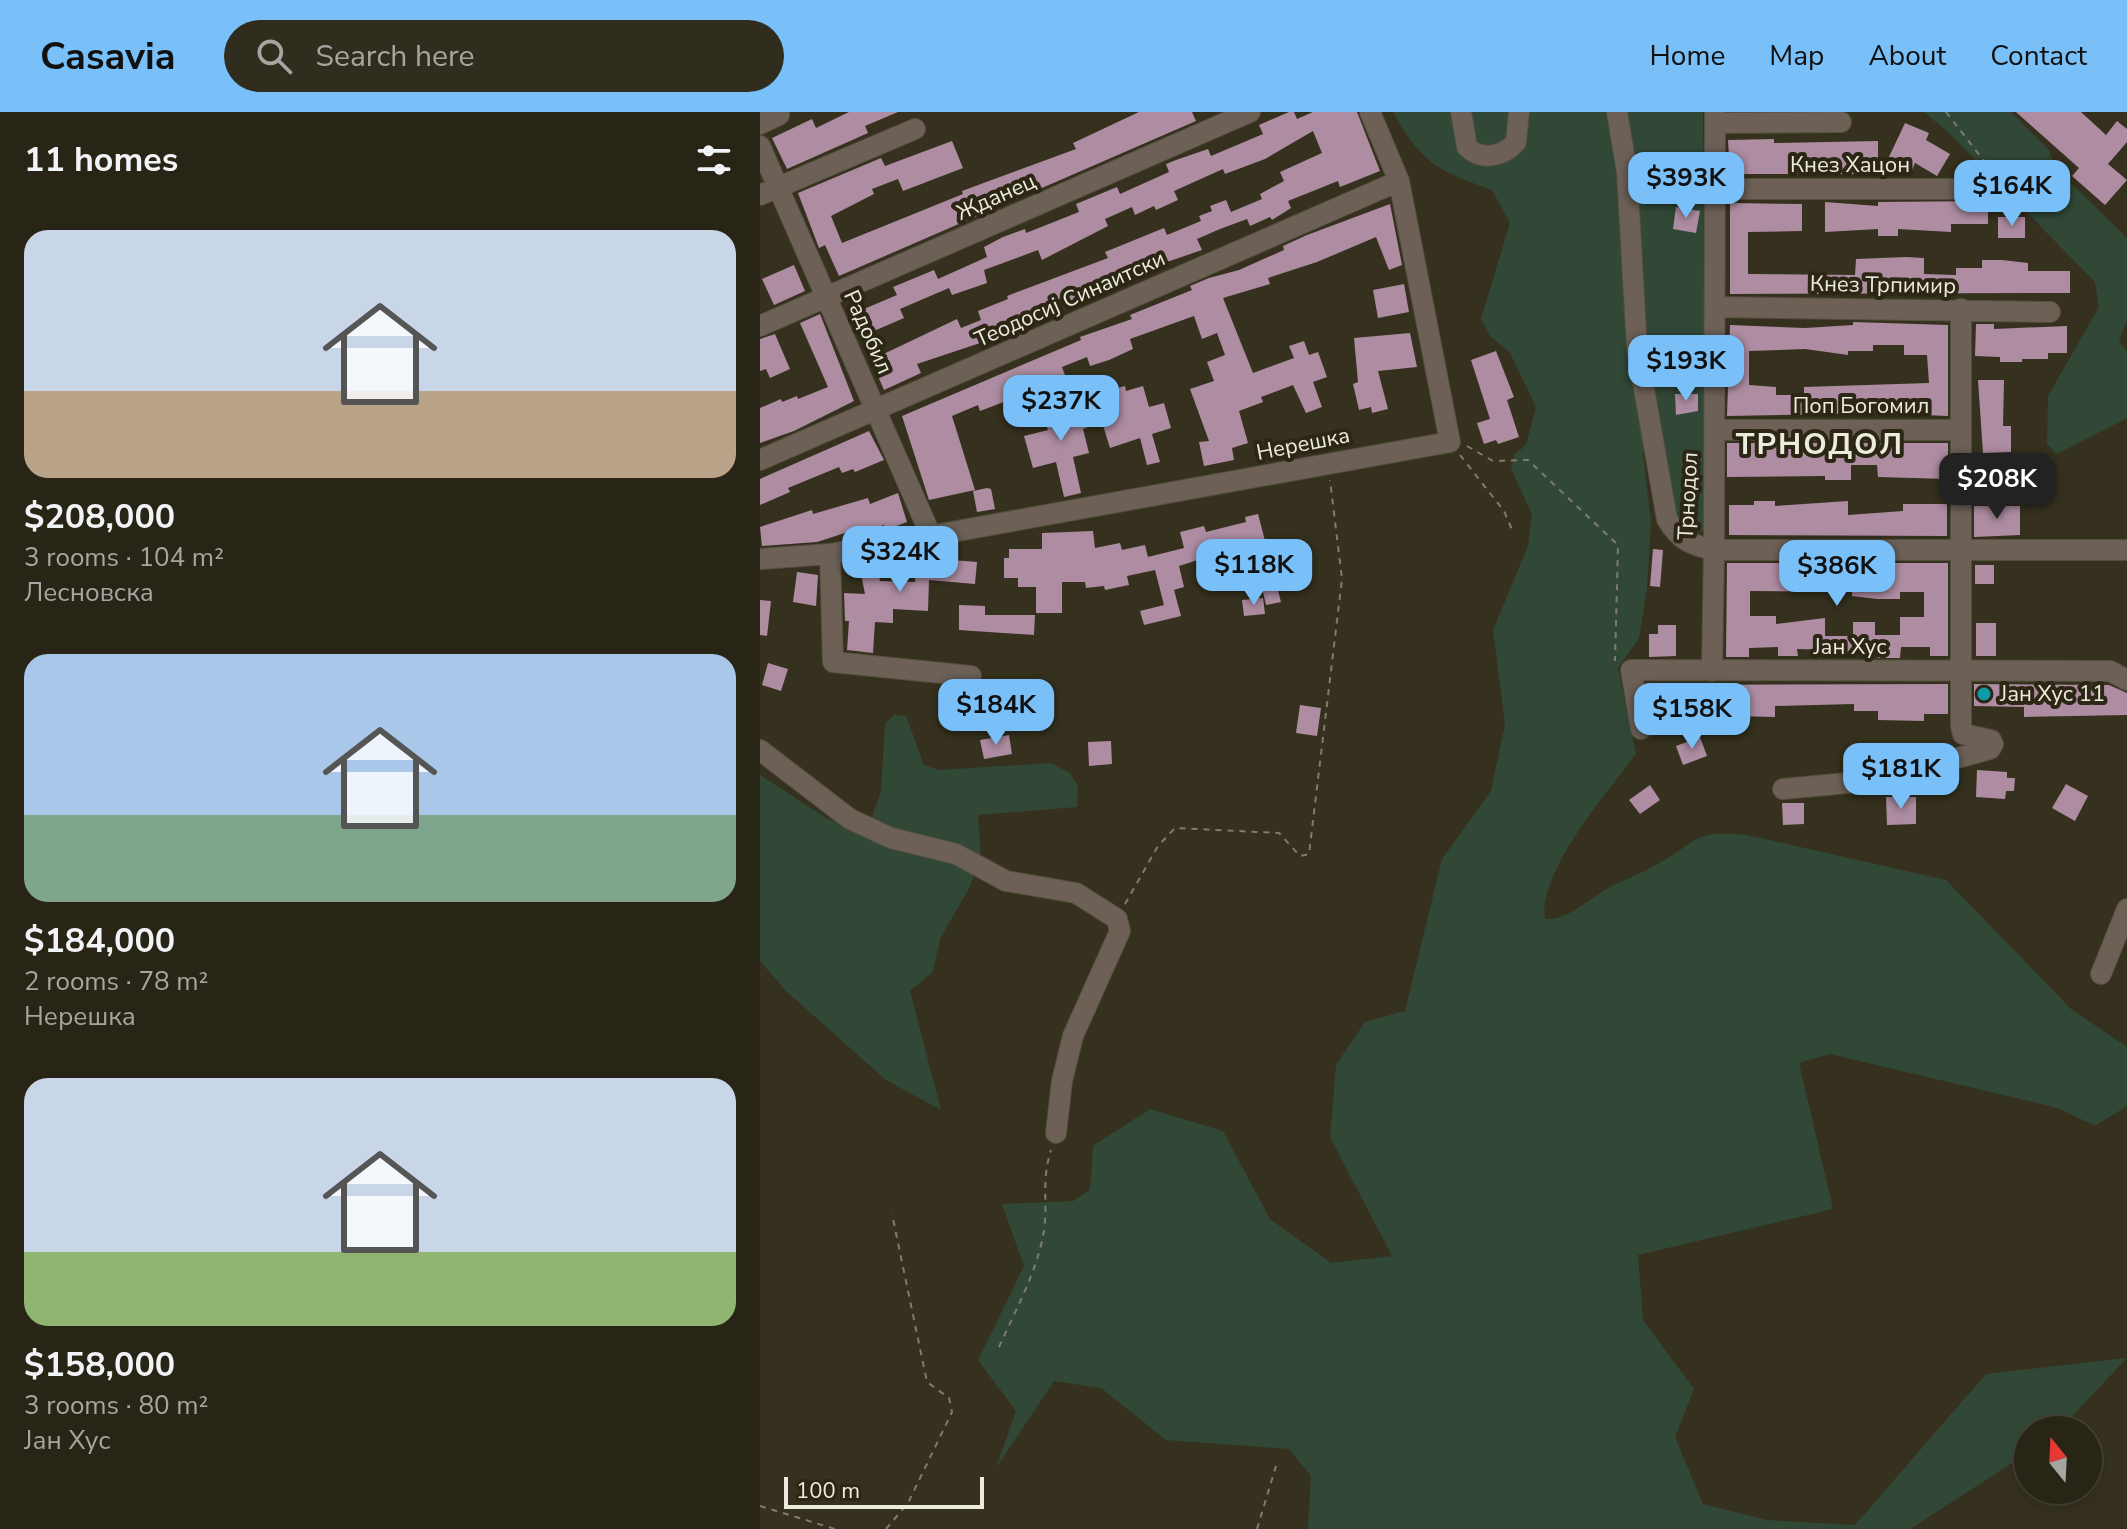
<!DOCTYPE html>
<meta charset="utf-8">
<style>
:root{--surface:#282516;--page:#302d1f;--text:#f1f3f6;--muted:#a5a5a1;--line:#444235;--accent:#79bff8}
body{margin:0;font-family:"Nunito Sans",sans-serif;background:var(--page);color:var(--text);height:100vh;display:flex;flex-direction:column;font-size:30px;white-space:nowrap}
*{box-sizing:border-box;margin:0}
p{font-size:26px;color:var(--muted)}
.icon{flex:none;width:44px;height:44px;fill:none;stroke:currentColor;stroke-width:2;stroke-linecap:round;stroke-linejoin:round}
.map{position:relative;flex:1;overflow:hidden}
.side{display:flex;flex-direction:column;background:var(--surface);width:760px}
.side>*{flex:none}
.needle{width:52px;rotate:342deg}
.tools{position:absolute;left:1254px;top:1304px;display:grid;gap:16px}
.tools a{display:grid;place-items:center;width:88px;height:88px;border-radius:50%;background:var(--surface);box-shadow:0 4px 12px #0003,0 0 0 2px var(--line);font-size:40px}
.scale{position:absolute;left:24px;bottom:20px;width:200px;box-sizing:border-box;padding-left:8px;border:4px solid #edeadf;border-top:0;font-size:22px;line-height:28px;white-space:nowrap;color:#edeadf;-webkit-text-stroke:6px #2c2715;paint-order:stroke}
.price{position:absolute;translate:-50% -68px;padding:0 18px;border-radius:16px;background:var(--accent);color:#111;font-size:26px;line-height:52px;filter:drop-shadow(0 2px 4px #0008)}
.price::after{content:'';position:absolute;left:50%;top:48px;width:24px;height:18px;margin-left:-12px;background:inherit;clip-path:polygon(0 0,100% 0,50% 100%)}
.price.active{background:#222;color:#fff}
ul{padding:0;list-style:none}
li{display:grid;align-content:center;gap:16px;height:424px;padding:0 24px}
li span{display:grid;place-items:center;height:248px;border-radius:24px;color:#555}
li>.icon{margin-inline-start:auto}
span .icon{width:144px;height:144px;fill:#fffc;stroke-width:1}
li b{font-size:34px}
h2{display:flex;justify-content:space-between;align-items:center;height:96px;padding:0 24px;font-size:34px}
header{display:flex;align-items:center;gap:48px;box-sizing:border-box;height:112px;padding:0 40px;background:var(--accent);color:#111}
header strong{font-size:38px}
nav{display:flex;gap:44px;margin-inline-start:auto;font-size:28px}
.search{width:560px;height:72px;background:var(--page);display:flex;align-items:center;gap:20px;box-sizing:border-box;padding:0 28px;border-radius:44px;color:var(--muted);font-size:30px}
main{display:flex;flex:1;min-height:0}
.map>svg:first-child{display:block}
.green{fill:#314837}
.building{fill:#ae8da2;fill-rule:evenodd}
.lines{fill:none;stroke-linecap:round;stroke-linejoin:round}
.minor-casing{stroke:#534f3d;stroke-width:22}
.path{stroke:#807c6d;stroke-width:2;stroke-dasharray:6 6;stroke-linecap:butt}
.minor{stroke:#6c6057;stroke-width:20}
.culture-dot{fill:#0f9aa8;stroke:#2c2715;stroke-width:3}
.labels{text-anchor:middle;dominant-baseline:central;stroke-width:8;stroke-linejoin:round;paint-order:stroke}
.street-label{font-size:22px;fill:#edeadf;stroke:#2c2715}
.poi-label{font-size:22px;fill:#edeadf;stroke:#2c2715;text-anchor:start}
.district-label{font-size:30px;font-weight:bold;letter-spacing:2px;fill:#edeadf;stroke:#2c2715}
</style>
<header>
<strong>Casavia</strong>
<div class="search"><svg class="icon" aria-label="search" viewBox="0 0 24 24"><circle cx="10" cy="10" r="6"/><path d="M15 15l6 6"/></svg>Search here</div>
<nav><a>Home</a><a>Map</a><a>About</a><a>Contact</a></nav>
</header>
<main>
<section class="side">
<h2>11 homes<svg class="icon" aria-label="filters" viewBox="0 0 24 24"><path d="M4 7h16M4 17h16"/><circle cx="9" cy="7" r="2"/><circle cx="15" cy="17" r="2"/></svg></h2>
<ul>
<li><span style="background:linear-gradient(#c9d6e8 65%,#b9a48a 0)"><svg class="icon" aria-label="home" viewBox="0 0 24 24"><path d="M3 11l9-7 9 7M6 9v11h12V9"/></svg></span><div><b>$208,000</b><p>3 rooms · 104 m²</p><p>Лесновска</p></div></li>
<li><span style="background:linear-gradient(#a9c7e8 65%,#7fa58c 0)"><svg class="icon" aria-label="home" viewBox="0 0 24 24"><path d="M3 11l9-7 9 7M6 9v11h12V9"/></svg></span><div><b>$184,000</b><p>2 rooms · 78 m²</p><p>Нерешка</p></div></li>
<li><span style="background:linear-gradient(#c9d6e8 70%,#8fb573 0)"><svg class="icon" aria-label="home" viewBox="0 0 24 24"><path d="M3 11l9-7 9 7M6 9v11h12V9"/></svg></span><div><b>$158,000</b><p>3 rooms · 80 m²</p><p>Јан Хус</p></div></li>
</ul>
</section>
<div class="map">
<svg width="1367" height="1417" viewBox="0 0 1367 1417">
<rect width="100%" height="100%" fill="#36311e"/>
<path class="green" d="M633,0H943L945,419L929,422L917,408L892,286L883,341L891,411L887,477L879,526L858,556L876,642C849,678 777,761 785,807C806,808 822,793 840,781C858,769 878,764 896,753C939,729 933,717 987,723L1186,768L1311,897L1367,935V994L1335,1014L1298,996L1070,942L1039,951L1073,1097L878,1143L883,1208L934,1277L915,1325L943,1392L1007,1408L1095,1413L1226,1262L1367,1246L1299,1318H1268V1341L1150,1417H548L551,1364L529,1337L406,1328L341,1276L294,1269L236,1356L256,1299L218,1248L264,1154L242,1092L313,1089L330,1078L333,1034L390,997L463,1019L510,1107L571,1151L632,1144L570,1025L576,953L605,910L645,899L682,747L731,679L745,613L733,518L768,434L772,402L751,357L754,343L766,333L776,295L750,241L731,225L721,207L750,111L732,78C677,58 662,52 633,0Z
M1164,0H1251L1289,38L1295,55L1367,126V208L1359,228L1367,240V306L1297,342L1287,332L1288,284L1339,195L1335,170L1190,22Z
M134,603L146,604L164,653L179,658L290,651L310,661L318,674L317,695L218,703L221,747L208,778L181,825L172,861L150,879L181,998L126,968L26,879L0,849V663L68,707L94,716L111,708L121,679L125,612Z"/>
<path class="building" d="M89,0H138L105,14L108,21L27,57L12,26L52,7L56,16Z
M379,0H432L436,9L79,164L65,133L59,136L38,81L121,46L125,54L192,29L203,56L143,79L138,67L112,77L114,82L71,104L82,131L203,82L202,79L316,37L313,31Z
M529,0H534L537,7L553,0H597L620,59L580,75L578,69L528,89L531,96L512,108L510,105L490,114L487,107L460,117L437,127L442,138L404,151L400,142L340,168L343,175L304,194L301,186L276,196L279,204L249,217L250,221L157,252L161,261L124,278L111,248L197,207L201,216L221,208L218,199L248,187L247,184L348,146L345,140L404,116L407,123L441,109L439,104L452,99L450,94L466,88L471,100L502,87L500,82L524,69L520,60L562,41L553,19L505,47L465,62L463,57L414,79L418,88L396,98L394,94L375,103L372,95L345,107L348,114L282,148L278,138L224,158L227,171L192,183L189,176L140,197L144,206L107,222L97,200L137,183L133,175L174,158L178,167L227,145L224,135L243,125L265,117L266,121L319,100L316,92L357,75L360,82L409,60L406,52L416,48L448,37L451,44L503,22L499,13Z
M1256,0H1321L1346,23L1357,9L1367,17V30L1348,52L1367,68L1345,93L1312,64L1319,56Z
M1145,11L1169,21L1166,28L1190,42L1177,64L1155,51L1152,58L1128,47Z
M1014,27V31L1118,29V62H970L968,28Z
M1228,89V112H1191V120L1138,117V124H1118V117L1065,120V90L1118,94V90Z
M970,91L1042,92V119L988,120V162L1095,163L1096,147L1146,145L1164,146V162L1196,163V156H1222V148H1242L1268,151V159H1310V181L970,182Z
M630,92L642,153L629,158L616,125L557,150L508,166L510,172L463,186L493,261L534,246L529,234L544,229L549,243L558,240L567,265L553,270L562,295L546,301L533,273L501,285L503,290L479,299L488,331L472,336L474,348L444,354L439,330L449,329L430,277L454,269L447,250L465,243L457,221L442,227L434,204L370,227L373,237L349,248L330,254L327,245L302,255L306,266L285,274L282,266L256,277L259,284L220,299L218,293L192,304L215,378L169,388L142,304L321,228L320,225L372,207L370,203L432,178L430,174L449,166L479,158L524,138L523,134L547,123Z
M916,95L940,99L936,121L913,117Z
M1238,105H1265V126H1238Z
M34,153L45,179L14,193L2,167Z
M644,172L649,200L618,206L613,178Z
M60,202L94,289L34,319L0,331V296L21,287L22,290L37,284L38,287L68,275L40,211Z
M1093,210L1188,213V304L1115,301L967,304L970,213L1045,216L1093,213ZM1113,233H1144V243H1167L1169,271L1044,275V283H1016V275L989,273V239L1045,237L1088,243V239H1113Z
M1216,212H1234V217L1307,214V241H1288V247H1262V250H1240V245L1215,244Z
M650,221L657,255L618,259L628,297L612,301L611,295L599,298L593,272L598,270L594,226Z
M15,222L30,257L10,266L6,257L0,259V227Z
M736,239L754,285L747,288L759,325L738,332L736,328L724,332L717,311L730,307L711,248Z
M1218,268H1244L1243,314H1251V340L1223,341Z
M365,274L366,279L383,274L389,295L404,291L411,316L392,322L400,350L387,353L380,326L350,336L342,310L351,307L343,280Z
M915,282H938V299L916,303Z
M322,288L331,314L323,317L329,341L313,345L321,381L304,385L296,350L273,356L264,324L288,318L281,297Z
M109,319L124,348L95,360L93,357L82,361L79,355L28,376L30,380L0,393V367Z
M967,331H1188V367L1118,365L1117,353H1091V368H1065V364L967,365Z
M227,376L231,377L235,397L217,400L213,379Z
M138,381L147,410L126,418L124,413L96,423L94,418L57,430L2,434L0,415L52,398L53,402L108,386L110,392Z
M994,389H1015V394L1088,389V403L1143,399V392H1187V424L969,423V393H994Z
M1214,394H1260V423L1214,425Z
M498,402L521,490L506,493L494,441L474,446L472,437L419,454L424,475L414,478L421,504L384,513L380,499L404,493L395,458L367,464L369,473L345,478L344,474L326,476L325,470H302V501H276V475H258V466H244V446H249V437H282V421L333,419L335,436L360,431L362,438L385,433L388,445L424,436L420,420L444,414L446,420L486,410L485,405Z
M186,434L193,435L192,448L217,450L215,472L169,468L168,499L133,497V511L115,510L113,541L87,538L89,509H85L84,481L105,482L101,462L118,459L120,469L155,470L157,439Z
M893,437L903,438L900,475L890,474Z
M967,451H1188V544H1170V535H1141L1140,546H1118V539L1069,542V538L1037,537L1038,544H1018V535L989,536V545H966ZM990,479L1092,480V484L1117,487H1140V480H1164V505H1140V523H1115V510H1093V524H1065V506L1016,512V504H990Z
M1215,453H1234V472H1215Z
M37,460L58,463L56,494L33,490Z
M503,486L505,502L484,504L482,488Z
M0,488L11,489L7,524L0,523Z
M199,493L225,494V503H275L274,523L199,518Z
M1216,511H1236V544H1216Z
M898,513H916V544L889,545V522H898Z
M8,551L28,557L21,579L2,573Z
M1188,572V602H1164V609L1118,608V599H1094V592L1015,594V605L892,602L887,576V573Z
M1214,572L1349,573L1367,581V603L1264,605V595L1214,594Z
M540,593L561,596L557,624L536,621Z
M249,623L252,642L224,647L220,628Z
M940,625L947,644L923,653L916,634Z
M351,629L352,652L329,654L328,630Z
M1217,658L1247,660V666H1255L1254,679H1246L1245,687L1216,685Z
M1306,672L1328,684L1315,709L1292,696Z
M890,673L900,688L880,702L869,688Z
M1126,685H1156V712L1127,713Z
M1022,691H1044V712L1023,713Z"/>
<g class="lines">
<defs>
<path id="minor" d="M701,0L707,35C721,49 743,45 756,30L759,0
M857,0L867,60L877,237L907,407C919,428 931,433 954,438L955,0
M955,11L1081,10
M0,12L19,3
M0,34L171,424
M956,77H1225
M0,83L155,17
M955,195L1290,200
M0,214L490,0
M955,318H1199
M0,348L639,69
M70,442L73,550L211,564
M0,447L70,442L690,330L639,69L610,0
M952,559L954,438H1367
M881,617L871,558L1350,559L1367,568
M0,638L90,707L131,726L196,742L246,769L316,781L357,807L360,819L313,924L302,969L296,1021
M1023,677L1119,668L1230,637L1233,632L1231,628L1203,622L1201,614V197
M1341,862L1367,797"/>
</defs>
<use href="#minor" class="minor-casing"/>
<path class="path" d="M1186,0L1234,62
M707,334L733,349L768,348L858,433L855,549
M700,343L744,399L753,420
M365,792L398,734L415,716L519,721L540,744L549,742L582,467L570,368
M239,1235C255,1199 278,1158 284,1118C288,1088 281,1070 291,1038
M0,1394L75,1417
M126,1417L148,1391L192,1300L189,1286L167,1270L132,1102
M497,1417L516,1354"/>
<use href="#minor" class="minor"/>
</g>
<circle class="culture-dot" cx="1224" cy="582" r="8"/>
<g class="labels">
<g class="street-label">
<text x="1090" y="53">Кнез Хацон</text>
<text transform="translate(236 85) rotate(-24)">Жданец</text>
<text transform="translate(1123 173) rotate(1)">Кнез Трпимир</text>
<text transform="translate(310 187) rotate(-24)">Теодосиј Синаитски</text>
<text transform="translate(108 220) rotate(66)">Радобил</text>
<text x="1101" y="294">Поп Богомил</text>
<text transform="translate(543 332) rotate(-11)">Нерешка</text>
<text transform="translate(928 384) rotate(-87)">Трнодол</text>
<text x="1090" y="535">Јан Хус</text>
</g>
<g class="poi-label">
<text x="1240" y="582">Јан Хус 11</text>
</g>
<g class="district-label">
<text x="1060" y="332">ТРНОДОЛ</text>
</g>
</g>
</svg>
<div class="tools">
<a><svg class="needle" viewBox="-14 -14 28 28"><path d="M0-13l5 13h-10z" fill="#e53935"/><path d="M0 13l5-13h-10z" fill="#a5a5a1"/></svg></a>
</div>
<div class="scale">100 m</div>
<b class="price" style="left:926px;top:108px">$393K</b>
<b class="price" style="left:1252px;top:116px">$164K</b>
<b class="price" style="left:926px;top:291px">$193K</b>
<b class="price" style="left:301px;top:331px">$237K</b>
<b class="price active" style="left:1237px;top:409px">$208K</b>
<b class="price" style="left:140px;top:482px">$324K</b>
<b class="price" style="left:494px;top:495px">$118K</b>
<b class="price" style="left:1077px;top:496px">$386K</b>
<b class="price" style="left:236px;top:635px">$184K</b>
<b class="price" style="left:932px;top:639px">$158K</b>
<b class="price" style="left:1141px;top:699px">$181K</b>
</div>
</main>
